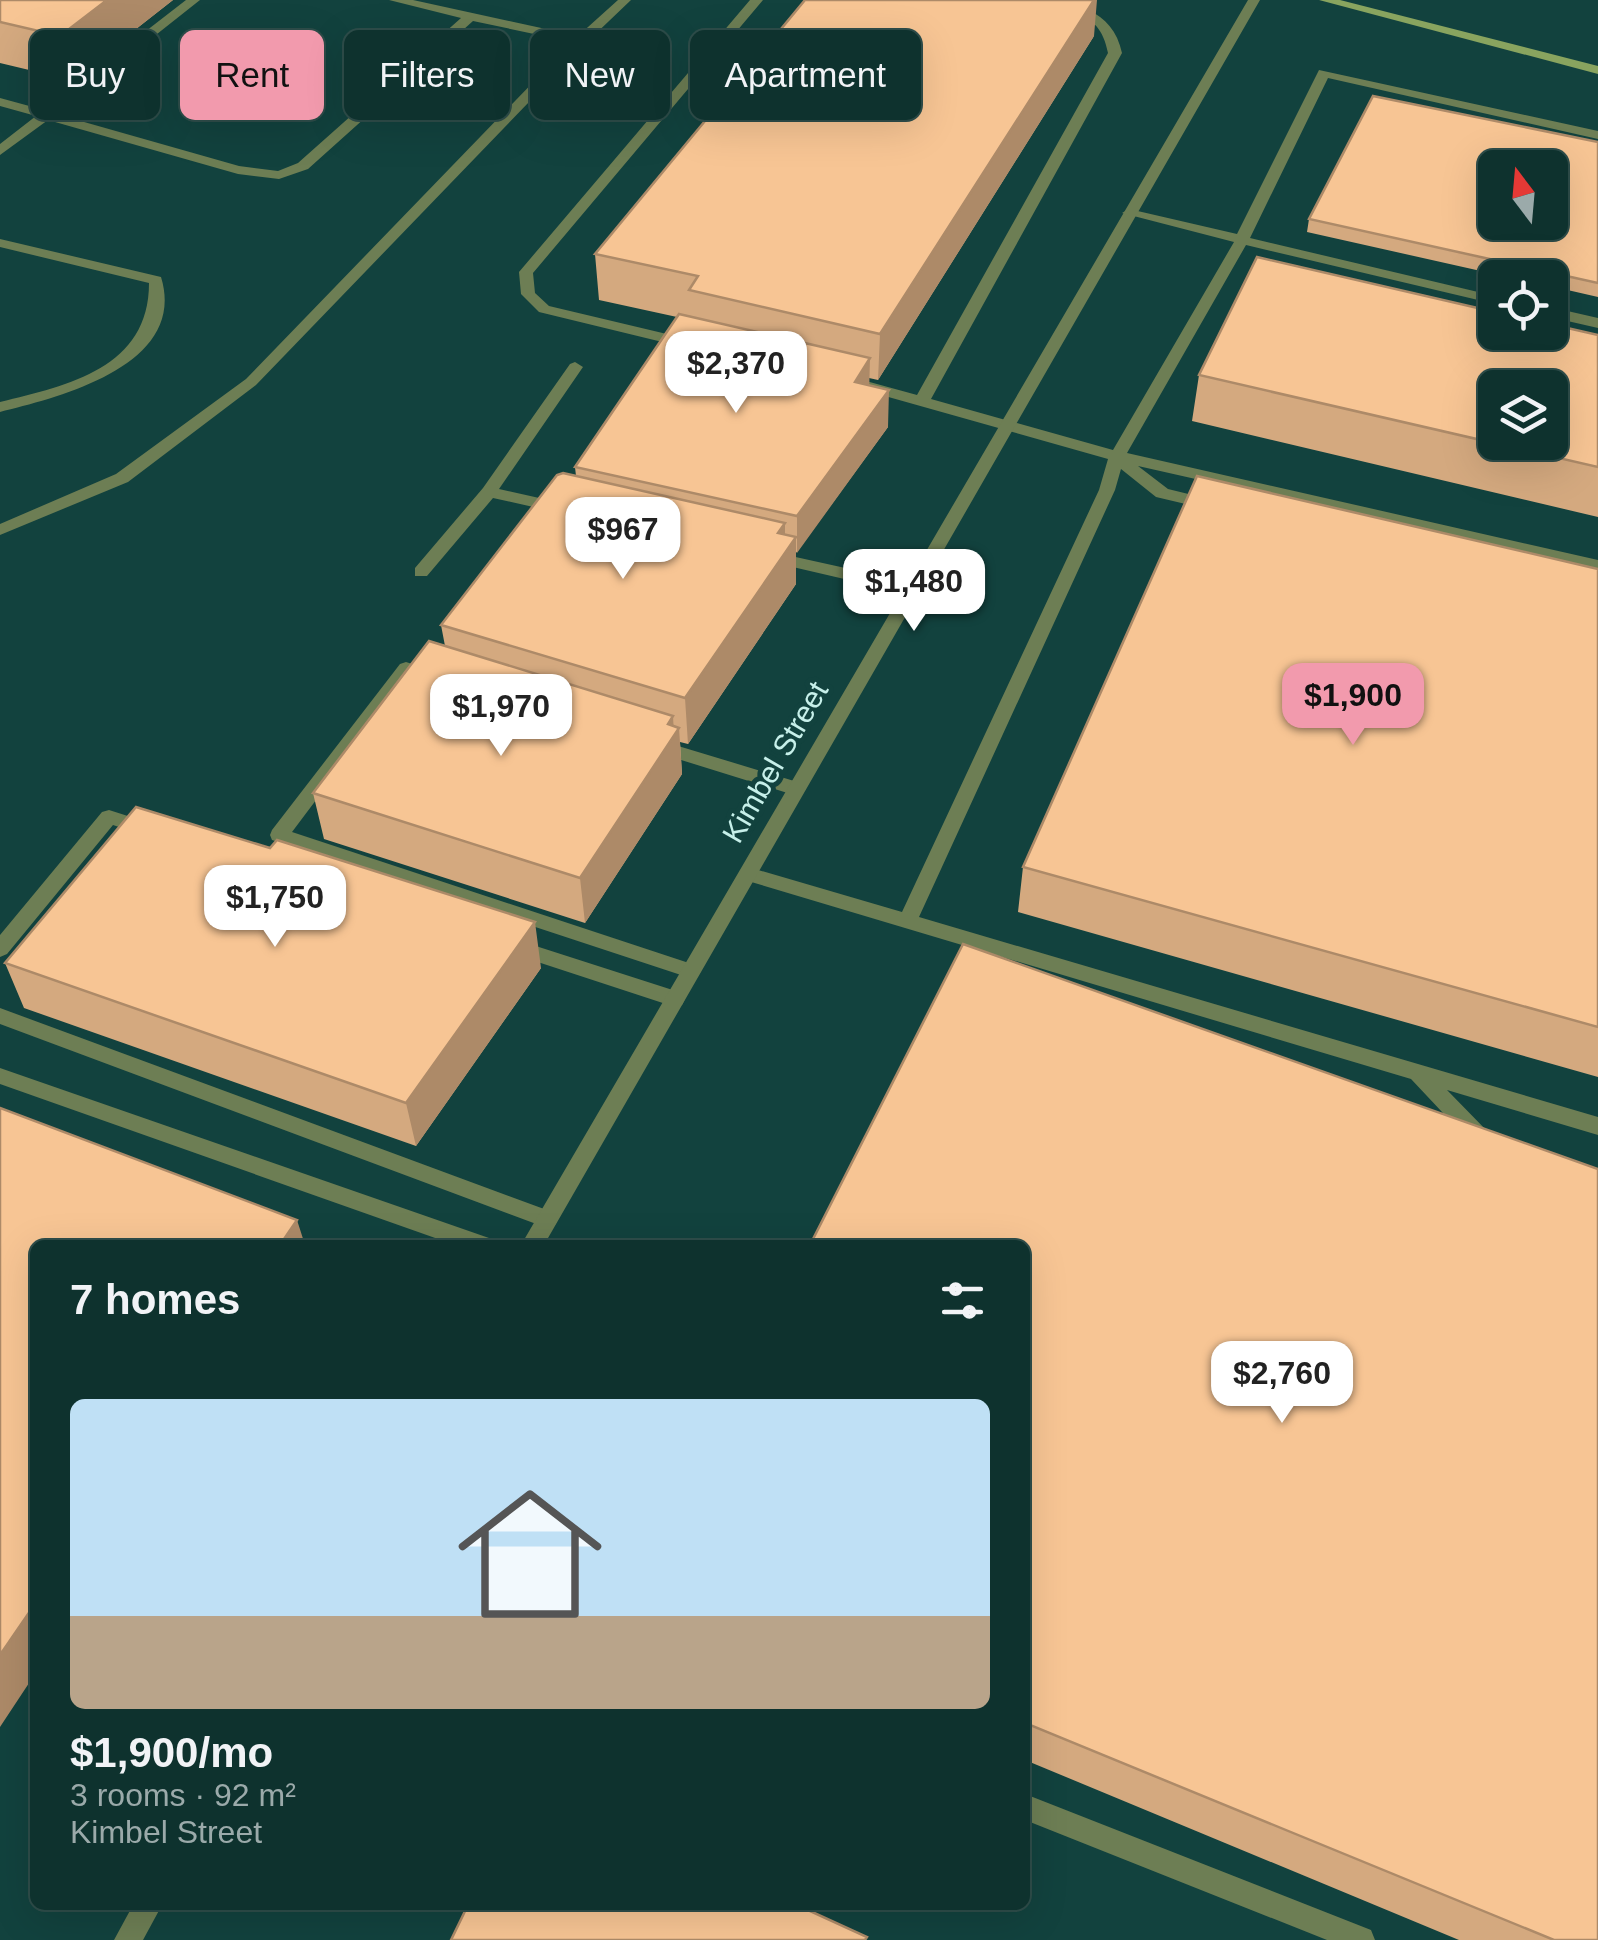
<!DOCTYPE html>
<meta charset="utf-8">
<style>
:root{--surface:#0e322e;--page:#1c3e3a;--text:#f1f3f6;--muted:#9baaaa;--line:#2e4d4a;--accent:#f29aad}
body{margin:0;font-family:Arial,sans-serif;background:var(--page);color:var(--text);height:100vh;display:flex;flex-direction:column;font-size:38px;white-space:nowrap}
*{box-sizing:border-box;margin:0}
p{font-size:32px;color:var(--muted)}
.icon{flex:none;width:55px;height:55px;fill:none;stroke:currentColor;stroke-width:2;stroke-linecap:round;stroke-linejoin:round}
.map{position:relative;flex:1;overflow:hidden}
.drawer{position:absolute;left:30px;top:1240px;width:1000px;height:670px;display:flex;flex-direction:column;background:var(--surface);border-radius:15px;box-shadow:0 10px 40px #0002,0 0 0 2px var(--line)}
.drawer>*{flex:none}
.top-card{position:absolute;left:30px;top:30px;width:1000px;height:90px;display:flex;gap:20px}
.needle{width:65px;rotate:344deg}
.controls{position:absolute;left:1478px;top:150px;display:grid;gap:20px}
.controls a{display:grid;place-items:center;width:90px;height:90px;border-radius:15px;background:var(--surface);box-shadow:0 10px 40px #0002,0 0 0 2px var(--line);font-size:50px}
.price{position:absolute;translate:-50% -85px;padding:0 22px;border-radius:20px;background:#fff;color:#222;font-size:32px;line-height:65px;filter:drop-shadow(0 2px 5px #0008)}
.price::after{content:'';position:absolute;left:50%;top:60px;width:30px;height:22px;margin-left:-15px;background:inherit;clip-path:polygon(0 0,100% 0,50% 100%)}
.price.selected{background:var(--accent);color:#111}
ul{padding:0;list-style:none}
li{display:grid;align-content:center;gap:20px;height:530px;padding:0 40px}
li span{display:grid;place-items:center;height:310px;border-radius:15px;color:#555}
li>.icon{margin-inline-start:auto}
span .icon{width:180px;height:180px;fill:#fffc;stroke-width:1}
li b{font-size:42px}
h2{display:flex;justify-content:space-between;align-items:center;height:120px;padding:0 40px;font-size:42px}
.chip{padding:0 35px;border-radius:15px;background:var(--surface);box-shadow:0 10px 40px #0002,0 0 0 2px var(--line);font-size:35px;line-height:90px}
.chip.selected{background:var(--accent);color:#111}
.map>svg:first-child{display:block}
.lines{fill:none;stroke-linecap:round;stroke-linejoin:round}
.service{fill:#6d7e54;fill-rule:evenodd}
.minor{fill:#6d7e54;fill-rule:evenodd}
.secondary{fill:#89a45f;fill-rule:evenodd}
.wall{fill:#d4a97f}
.shaded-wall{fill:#ad8a68}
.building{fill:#f7c594;stroke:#ad8a68;stroke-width:2.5;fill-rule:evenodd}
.labels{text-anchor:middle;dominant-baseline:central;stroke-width:10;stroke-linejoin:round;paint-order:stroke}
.street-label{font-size:30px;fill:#c7f0ea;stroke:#12423e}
</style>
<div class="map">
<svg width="1598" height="1940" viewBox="0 0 1598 1940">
<rect width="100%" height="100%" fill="#12423e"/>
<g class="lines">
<path class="service" d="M186,0H200L56,114L239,166L278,171L298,163L461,18L389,0H413L578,36L618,0H631L586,43L256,385L128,482L0,535V524L116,474L246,379L572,42L473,21L308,169L279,179L238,174L48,120L0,155V144L36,116L0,106V98L44,110Z
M750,0H763L533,273L535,293L549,306L692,340L695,343L687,348L539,312L521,294L519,272Z
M1032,0C1072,0 1113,9 1122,53L931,399L1113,450L1234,242L1122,213L1129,209L1237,234L1319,70L1598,131V139L1328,78L1250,238L1495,296V304L1246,245L1127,453L1598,560V570L1138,466L1168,489L1217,501V509L1211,510L1156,497L1121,469L1115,490L919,917L1598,1117V1135L1447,1090L1490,1134L1493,1140L1490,1146L1482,1149L1474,1146L1411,1079L748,881L738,874L748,867L902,912L1099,490L1108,459L860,389L858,386L866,381L917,395L1108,53C1099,4 1064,18 1032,0Z
M0,239L161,277C188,365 61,397 0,412V402C69,385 149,368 149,283L0,247Z
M1550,307L1598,318V328L1550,317Z
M575,362L583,367L499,489L566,504V512L560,513L493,498L427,576H415V568L483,488L570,364Z
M773,552L913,583L922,589L913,595L767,561L765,557Z
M406,662L438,672L441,676L432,682L410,675L292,832L698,966L701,971L698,976H684L272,840L270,835L272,830L400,664Z
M655,739L804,784L806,789L797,796L649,750L646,745Z
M109,810L156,825L158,830L149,837L113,825L7,954L0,957V935L102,812Z
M514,939L682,993L685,999L682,1005L675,1007L507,952L504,947L507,942Z
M0,1008L555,1213L558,1219L555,1225L547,1228L539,1225L0,1024Z
M0,1068L489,1238L492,1245H455L0,1084Z
M1025,1794L1371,1930L1375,1940H1327L1025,1820Z"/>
<path class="minor" d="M1248,0H1260L544,1245H521Z
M133,1905H162L143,1940H114Z"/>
<path class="secondary" d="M1319,0H1340L1598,66V74Z"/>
</g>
<path class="wall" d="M0,0H173L71,80L0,63Z
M1094,36L878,380L869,378V385L888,427L796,553V584L688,744L680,742L682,774L585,923L324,839L313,793L445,646L441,625L576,476L575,467L677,317L599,300L595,254Z
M1598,142V297L1550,286V278H1512L1307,232L1309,219Z
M1598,335V517L1192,421L1199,375Z
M1598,569V1077L1018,912L1023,867Z
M5,963L541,968L416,1146L24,1008Z
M1025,1245L1598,1940H1459L1025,1760Z"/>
<path class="shaded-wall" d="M107,0H173L71,80L60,36Z
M1094,0H1097L1094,36L878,380L880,334Z
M870,358L869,395L855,382Z
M889,390L888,427L797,553V516Z
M785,523V553L796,537V584L688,744L685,698L778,533Z
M673,716L674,735L679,728L682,774L585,923L580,878Z
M535,922L541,968L416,1146L406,1103Z
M297,1220L305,1245H280Z
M35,1604V1674L0,1727V1655Z"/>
<path class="building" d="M0,0H107L60,36L0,22Z
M805,0H1094L880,334L689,290L698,276L595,254Z
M1373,96L1598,142V283L1309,219ZM1495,168H1550V222H1495Z
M1257,257L1495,312V332H1550V324L1598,335V467L1199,375ZM1495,388H1550V442H1495Z
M679,314L870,358L855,382L889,390L797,516L575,467Z
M563,473L785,523L778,533L796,537L685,698L441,625L557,475Z
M1197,476L1598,569V1027L1023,867Z
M429,641L673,716L668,724L679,728L580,878L313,793Z
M136,807L270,848L277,840L535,922L406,1103L5,963Z
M963,944L1598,1169V1940H1554L1025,1723V1245H810Z
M0,1108L297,1220L280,1245H35V1604L0,1655Z
M468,1905H797L867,1937L865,1940H451Z"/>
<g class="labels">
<g class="street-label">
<text transform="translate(775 762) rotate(-60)">Kimbel Street</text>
</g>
</g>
</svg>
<div class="controls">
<a><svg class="needle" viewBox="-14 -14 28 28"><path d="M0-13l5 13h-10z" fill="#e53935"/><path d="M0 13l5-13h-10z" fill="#9baaaa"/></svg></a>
<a><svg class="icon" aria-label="locate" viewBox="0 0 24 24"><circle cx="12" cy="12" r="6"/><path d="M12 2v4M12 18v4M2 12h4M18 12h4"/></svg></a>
<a><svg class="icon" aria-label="layers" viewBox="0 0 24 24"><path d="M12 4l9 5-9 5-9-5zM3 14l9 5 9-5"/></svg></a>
</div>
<b class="price" style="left:736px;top:416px">$2,370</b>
<b class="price" style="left:623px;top:582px">$967</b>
<b class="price" style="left:914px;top:634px">$1,480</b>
<b class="price selected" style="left:1353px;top:748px">$1,900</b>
<b class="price" style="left:501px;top:759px">$1,970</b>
<b class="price" style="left:275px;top:950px">$1,750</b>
<b class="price" style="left:1282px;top:1426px">$2,760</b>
<div class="top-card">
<a class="chip">Buy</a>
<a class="chip selected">Rent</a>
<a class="chip">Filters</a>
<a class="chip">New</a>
<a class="chip">Apartment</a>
</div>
<section class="drawer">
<h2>7 homes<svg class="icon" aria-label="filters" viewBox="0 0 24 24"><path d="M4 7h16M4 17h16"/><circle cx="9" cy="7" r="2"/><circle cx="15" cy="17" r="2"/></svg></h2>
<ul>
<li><span style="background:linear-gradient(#bfe0f5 70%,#b9a48a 0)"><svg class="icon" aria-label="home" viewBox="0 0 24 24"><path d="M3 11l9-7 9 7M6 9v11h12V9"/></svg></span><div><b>$1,900/mo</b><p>3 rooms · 92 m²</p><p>Kimbel Street</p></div></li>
</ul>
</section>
</div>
